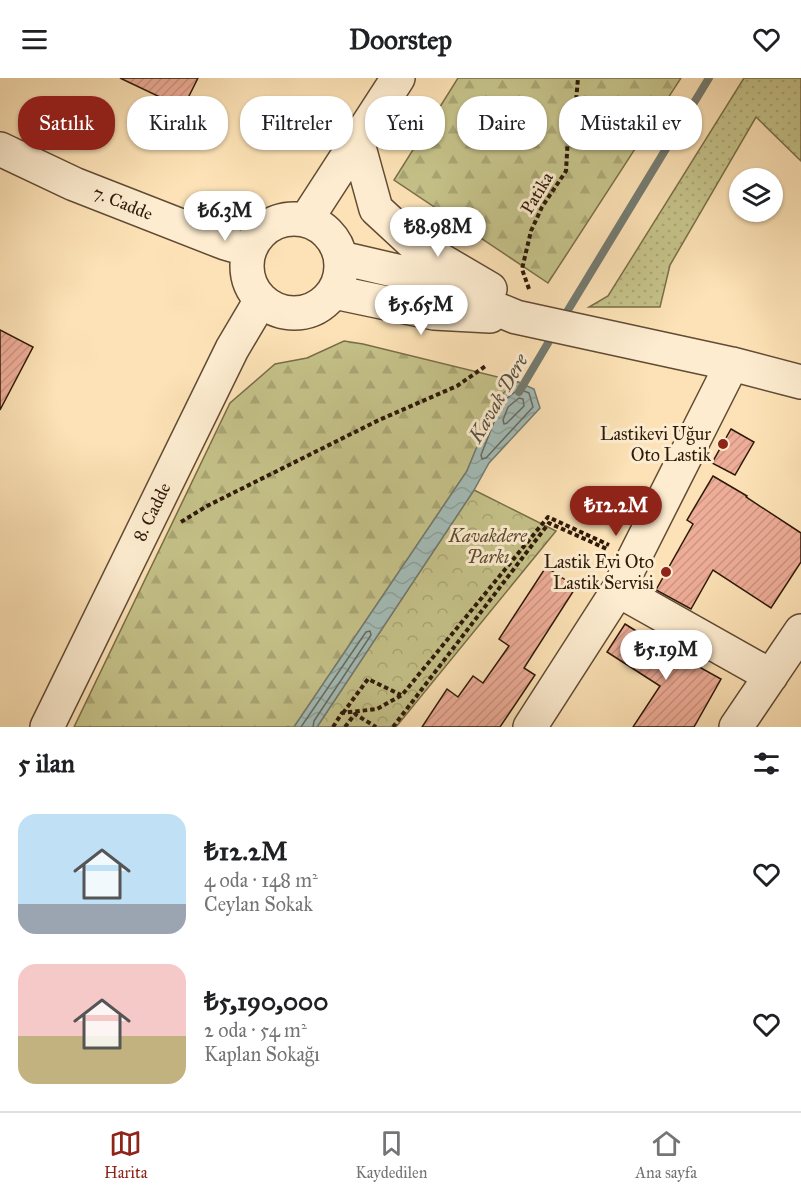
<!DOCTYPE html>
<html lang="tr">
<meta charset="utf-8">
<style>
:root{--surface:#fff;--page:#f2f2f2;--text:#202124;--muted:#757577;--line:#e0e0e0;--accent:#8f2418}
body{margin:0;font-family:"IM FELL Great Primer",serif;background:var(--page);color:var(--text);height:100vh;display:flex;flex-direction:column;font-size:22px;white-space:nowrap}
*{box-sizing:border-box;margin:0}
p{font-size:20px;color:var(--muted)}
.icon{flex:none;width:33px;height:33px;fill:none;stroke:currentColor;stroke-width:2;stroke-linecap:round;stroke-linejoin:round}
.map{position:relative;height:649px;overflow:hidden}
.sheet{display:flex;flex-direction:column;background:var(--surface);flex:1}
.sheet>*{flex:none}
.guide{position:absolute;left:18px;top:18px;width:765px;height:54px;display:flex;gap:12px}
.buttons{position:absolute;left:729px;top:90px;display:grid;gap:12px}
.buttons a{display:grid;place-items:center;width:54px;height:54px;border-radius:50%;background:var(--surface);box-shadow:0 2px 4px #0004;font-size:30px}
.price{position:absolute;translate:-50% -51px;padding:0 14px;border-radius:21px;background:#fff;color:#222;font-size:20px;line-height:39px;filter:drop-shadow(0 2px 3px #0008)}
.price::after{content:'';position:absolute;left:50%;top:36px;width:18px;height:14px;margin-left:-9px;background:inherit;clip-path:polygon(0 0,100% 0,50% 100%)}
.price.selected{background:var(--accent);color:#fff}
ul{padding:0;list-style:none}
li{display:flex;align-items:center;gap:18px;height:150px;padding:0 18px}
li span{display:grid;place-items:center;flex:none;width:168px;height:120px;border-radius:18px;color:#555}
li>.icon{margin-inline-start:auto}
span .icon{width:72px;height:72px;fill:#fffc;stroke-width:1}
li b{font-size:26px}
h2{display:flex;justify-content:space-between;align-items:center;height:72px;padding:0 18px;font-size:26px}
.tag{padding:0 21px;border-radius:24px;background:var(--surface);box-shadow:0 2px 4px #0004;font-size:21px;line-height:54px}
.tag.selected{background:var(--accent);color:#fff}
header{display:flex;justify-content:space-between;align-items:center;height:78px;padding:0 18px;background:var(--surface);font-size:27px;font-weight:800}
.menu{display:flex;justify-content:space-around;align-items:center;height:84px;border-top:2px solid var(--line);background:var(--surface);font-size:16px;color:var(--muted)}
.menu a{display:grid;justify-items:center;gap:3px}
.menu .selected{color:var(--accent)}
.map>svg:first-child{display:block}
.grass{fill:url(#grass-dots);stroke:#796e48;stroke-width:1.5}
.forest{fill:url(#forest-firs);stroke:#796e48;stroke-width:1.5}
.park{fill:url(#park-crowns);stroke:#796e48;stroke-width:1.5}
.water{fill:url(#water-waves);stroke:#747b71;stroke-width:1.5}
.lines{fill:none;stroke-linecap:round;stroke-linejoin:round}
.shore{stroke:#686a60;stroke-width:1.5}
.stream{stroke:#747b71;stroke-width:8}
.building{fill:url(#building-hatch);stroke:#2d1908;stroke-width:1.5}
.minor-casing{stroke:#614b34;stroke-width:36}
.path{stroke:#2d1908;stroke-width:4;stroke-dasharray:4.5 3;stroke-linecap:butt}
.minor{stroke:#fdecd0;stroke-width:33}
.poi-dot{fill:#8f2418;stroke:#fdecd0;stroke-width:2}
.labels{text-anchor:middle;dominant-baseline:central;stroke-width:6;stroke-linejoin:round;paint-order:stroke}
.street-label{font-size:18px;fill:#2d1908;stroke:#fdecd0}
.poi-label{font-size:18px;fill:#2d1908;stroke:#fdecd0;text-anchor:end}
.park-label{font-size:18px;font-style:italic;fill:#5b4c2f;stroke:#fdecd0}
.water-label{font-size:20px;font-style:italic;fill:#565245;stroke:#fdecd0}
</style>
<header><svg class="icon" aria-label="menu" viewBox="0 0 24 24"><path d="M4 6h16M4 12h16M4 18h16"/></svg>Doorstep<svg class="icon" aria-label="heart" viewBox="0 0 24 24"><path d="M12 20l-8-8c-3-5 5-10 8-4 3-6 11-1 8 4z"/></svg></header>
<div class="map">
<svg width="801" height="649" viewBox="0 0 801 649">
<defs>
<pattern id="grass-dots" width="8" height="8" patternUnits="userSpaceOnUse" patternTransform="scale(1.5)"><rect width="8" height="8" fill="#c5c289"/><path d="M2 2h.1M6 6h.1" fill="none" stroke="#aaa675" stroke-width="1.8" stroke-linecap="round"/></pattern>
<pattern id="forest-firs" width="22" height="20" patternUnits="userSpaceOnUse" patternTransform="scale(1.5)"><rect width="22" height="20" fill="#c5c289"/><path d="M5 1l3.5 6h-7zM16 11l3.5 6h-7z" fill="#aaa675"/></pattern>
<pattern id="park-crowns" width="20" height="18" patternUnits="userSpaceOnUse" patternTransform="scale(1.5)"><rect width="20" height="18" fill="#c5c289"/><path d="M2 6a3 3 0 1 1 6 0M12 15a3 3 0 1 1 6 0" fill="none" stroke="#aaa675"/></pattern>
<pattern id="water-waves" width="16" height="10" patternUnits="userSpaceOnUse" patternTransform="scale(1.5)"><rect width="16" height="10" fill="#a3bcb7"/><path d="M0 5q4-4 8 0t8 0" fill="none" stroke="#8da19c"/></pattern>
<pattern id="building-hatch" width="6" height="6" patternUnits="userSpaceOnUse" patternTransform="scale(1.5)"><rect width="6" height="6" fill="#eead98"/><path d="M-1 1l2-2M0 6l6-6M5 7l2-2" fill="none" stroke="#cc9482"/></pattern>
</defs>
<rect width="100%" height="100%" fill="#fce2b6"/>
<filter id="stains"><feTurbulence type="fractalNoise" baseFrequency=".00333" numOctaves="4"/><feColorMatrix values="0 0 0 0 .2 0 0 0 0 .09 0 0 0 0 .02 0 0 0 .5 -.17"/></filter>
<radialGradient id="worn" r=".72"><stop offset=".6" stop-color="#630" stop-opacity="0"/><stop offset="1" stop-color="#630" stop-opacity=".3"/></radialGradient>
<path class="grass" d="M744,0H801V83L756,39L670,187L660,229H589L608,218Z"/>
<path class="forest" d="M458,0H681L548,205L394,102Z
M344,263L363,266L518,304L497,320L467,393L294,649H74L230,325L275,286L307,280Z"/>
<path class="park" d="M474,412L556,453L396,649H317Z"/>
<path class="water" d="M518,304L534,311L540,330L489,385L474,412L317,649H294L467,393L497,320Z"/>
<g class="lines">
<path class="shore" d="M519,311L529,315L533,329L486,380L482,381L481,377L502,324Z
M519,320L523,321L524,328L507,345L504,346L503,342L508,329Z
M301,649L366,554L370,553L371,557L314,643L313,649"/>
<path class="stream" d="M562,242L709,0
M519,314L554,255"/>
</g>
<path class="building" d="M120,0H198L183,30Z
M0,252L33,269L0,332Z
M731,351L754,364L735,397L712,385Z
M713,398L747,418L746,419L801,455V484L771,530L713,492L691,531L656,512L693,446L687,442Z
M546,489L576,509L524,590L535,597L500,649H422L447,611L458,619L473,598L483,605L509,568L499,561Z
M625,546L684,583L685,581L721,601L694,649H633L660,608L607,574Z"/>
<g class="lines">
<defs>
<path id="minor" d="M357,62L376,131L415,167L490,211
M0,71L74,106L225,165L249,172
M247 188a47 47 0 1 1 94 0a47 47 0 1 1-94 0Z
M306,142L398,0
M341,180L414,197L516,239L732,286L801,304
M334,214L434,235L490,238
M618,512L771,598
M47,649L232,271L261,222
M530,649L618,512L732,286
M736,649L801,553"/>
</defs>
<use href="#minor" class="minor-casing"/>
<path class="path" d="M529,211L522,191L531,153L542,129L566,93L568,58L575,35L578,0
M181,444L207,428L379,342L457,308L487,287
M343,635L368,601L401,617
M333,649L342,635L377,631L402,617L548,439L609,467
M345,649L355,636L376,649
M393,649L549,445L607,471"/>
<use href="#minor" class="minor"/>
</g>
<g class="poi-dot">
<circle cx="723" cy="366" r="6"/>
<circle cx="666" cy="494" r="6"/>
</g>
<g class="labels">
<g class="street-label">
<text transform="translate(537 115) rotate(-59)">Patika</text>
<text transform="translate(123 125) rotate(22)">7. Cadde</text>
<text transform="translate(152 434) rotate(-64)">8. Cadde</text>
</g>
<g class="poi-label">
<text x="711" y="356">Lastikevi Uğur<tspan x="711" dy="21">Oto Lastik</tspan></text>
<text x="654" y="484">Lastik Evi Oto<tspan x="654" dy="21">Lastik Servisi</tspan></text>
</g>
<g class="park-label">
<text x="488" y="458">Kavakdere<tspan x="488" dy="21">Parkı</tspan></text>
</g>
<g class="water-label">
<text transform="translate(498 320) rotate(-60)">Kavak Dere</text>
</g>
</g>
<rect width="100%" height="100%" filter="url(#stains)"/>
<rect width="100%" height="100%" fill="url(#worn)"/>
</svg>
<div class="buttons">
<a><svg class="icon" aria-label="layers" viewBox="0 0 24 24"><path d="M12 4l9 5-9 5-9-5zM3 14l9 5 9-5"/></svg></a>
</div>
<b class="price" style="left:225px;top:164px">₺6.3M</b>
<b class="price" style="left:438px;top:180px">₺8.98M</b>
<b class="price" style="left:421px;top:258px">₺5.65M</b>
<b class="price selected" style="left:616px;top:459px">₺12.2M</b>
<b class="price" style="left:666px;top:603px">₺5.19M</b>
<div class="guide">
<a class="tag selected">Satılık</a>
<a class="tag">Kiralık</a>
<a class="tag">Filtreler</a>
<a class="tag">Yeni</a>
<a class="tag">Daire</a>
<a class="tag">Müstakil ev</a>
</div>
</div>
<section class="sheet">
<h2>5 ilan<svg class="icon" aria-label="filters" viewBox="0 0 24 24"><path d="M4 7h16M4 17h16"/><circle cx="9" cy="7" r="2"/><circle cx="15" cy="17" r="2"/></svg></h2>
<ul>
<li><span style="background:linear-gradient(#bfe0f5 75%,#9aa5b1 0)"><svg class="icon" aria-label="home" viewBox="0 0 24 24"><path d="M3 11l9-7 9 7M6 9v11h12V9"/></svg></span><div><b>₺12.2M</b><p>4 oda · 148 m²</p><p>Ceylan Sokak</p></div><svg class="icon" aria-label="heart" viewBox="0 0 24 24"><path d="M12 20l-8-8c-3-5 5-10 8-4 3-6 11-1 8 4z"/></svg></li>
<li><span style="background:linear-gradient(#f6c9c9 60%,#c2b280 0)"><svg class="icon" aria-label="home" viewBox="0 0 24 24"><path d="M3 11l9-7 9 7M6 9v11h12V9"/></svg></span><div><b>₺5,190,000</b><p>2 oda · 54 m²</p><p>Kaplan Sokağı</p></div><svg class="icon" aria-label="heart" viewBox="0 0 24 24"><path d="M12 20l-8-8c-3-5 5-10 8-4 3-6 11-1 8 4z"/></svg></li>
</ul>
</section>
<nav class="menu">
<a class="selected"><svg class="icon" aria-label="map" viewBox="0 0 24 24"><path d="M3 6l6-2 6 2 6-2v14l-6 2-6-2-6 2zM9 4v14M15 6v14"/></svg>Harita</a>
<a><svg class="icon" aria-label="saved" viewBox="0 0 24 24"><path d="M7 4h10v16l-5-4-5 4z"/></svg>Kaydedilen</a>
<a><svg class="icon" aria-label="home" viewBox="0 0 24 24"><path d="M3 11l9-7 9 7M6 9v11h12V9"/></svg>Ana sayfa</a>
</nav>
